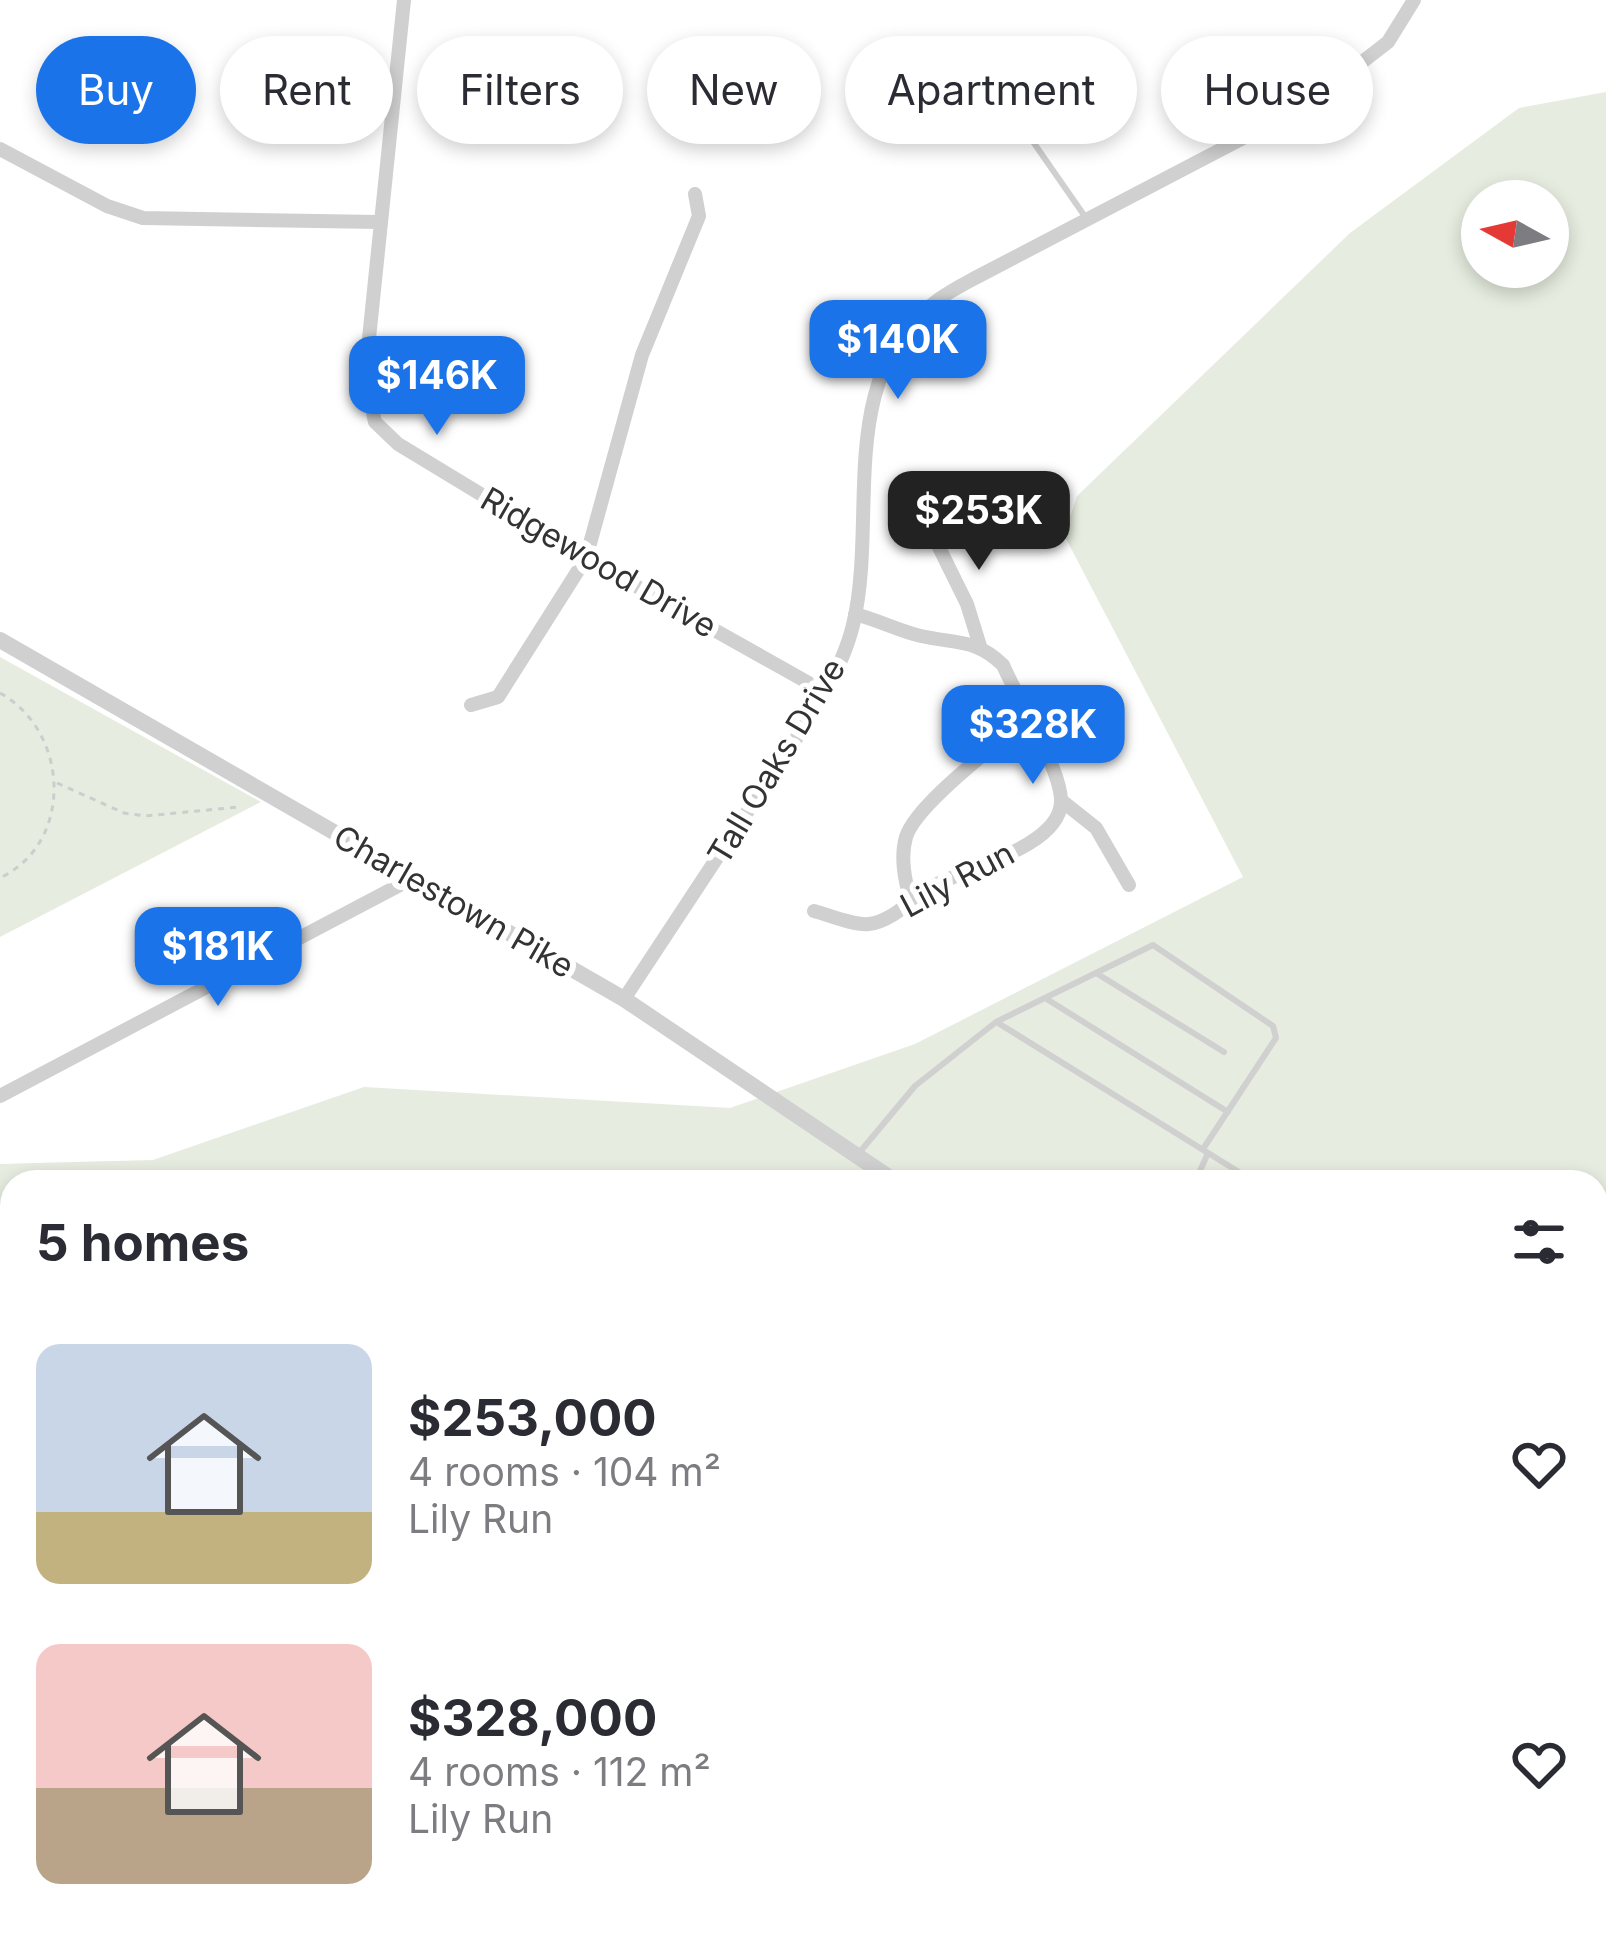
<!DOCTYPE html>
<meta charset="utf-8">
<style>
:root{--surface:#fff;--page:#f2f2f3;--text:#2b2b33;--muted:#7c7c81;--accent:#1a73e8}
body{margin:0;font-family:Inter,sans-serif;background:var(--page);color:var(--text);height:100vh;display:flex;flex-direction:column;font-size:45px;white-space:nowrap}
*{box-sizing:border-box;margin:0}
p{font-size:39px;color:var(--muted)}
.icon{flex:none;width:66px;height:66px;fill:none;stroke:currentColor;stroke-width:2;stroke-linecap:round;stroke-linejoin:round}
.map{position:relative;flex:1;overflow:hidden}
.sheet{position:absolute;left:0px;top:1170px;width:1608px;height:768px;display:flex;flex-direction:column;background:var(--surface);border-radius:36px 36px 0 0;box-shadow:0 6px 18px #0003}
.sheet>*{flex:none}
.banner{position:absolute;left:36px;top:36px;width:1536px;height:108px;display:flex;gap:24px}
.needle{width:78px;rotate:278deg}
.controls{position:absolute;left:1461px;top:180px;display:grid;gap:24px}
.controls a{display:grid;place-items:center;width:108px;height:108px;border-radius:50%;background:var(--surface);box-shadow:0 6px 18px #0003;font-size:60px}
.price{position:absolute;translate:-50% -102px;padding:0 27px;border-radius:24px;background:var(--accent);color:#fff;font-size:39px;line-height:78px;filter:drop-shadow(0 3px 6px #0008)}
.price::after{content:'';position:absolute;left:50%;top:72px;width:36px;height:27px;margin-left:-18px;background:inherit;clip-path:polygon(0 0,100% 0,50% 100%)}
.price.active{background:#222;color:#fff}
ul{padding:0;list-style:none}
li{display:flex;align-items:center;gap:36px;height:300px;padding:0 36px}
li span{display:grid;place-items:center;flex:none;width:336px;height:240px;border-radius:24px;color:#555}
li>.icon{margin-inline-start:auto}
span .icon{width:144px;height:144px;fill:#fffc;stroke-width:1}
li b{font-size:51px}
h2{display:flex;justify-content:space-between;align-items:center;height:144px;padding:0 36px;font-size:51px}
.tag{padding:0 42px;border-radius:54px;background:var(--surface);box-shadow:0 6px 18px #0003;font-size:42px;line-height:108px}
.tag.active{background:var(--accent);color:#fff}
.map>svg:first-child{display:block}
.green{fill:#e6ecdf;fill-rule:evenodd}
.water{fill:#cfe2ee}
.lines{fill:none;stroke-linecap:round;stroke-linejoin:round}
.stream{stroke:#cfe2ee;stroke-width:4.5}
.path{stroke:#cdcdcd;stroke-width:3;stroke-dasharray:6 6;stroke-linecap:butt}
.service{stroke:#d0d0d0;stroke-width:6}
.minor{stroke:#d0d0d0;stroke-width:14}
.tertiary{stroke:#d0d0d0;stroke-width:16}
.labels{text-anchor:middle;dominant-baseline:central;stroke-width:12;stroke-linejoin:round;paint-order:stroke}
.street-label{font-size:33px;fill:#333;stroke:#fff}
</style>
<div class="map">
<svg width="1606" height="1938" viewBox="0 0 1606 1938">
<rect width="100%" height="100%" fill="#fff"/>
<path class="green" d="M1606,92V1625L1596,1618V1182H12V1926H161L153,1938H0V1164L153,1160L364,1087L730,1108L915,1044L1243,877L1064,535L1077,496L1350,233L1519,108ZM1482,201H1548V267H1482Z
M0,657L261,802L0,937Z"/>
<path class="water" d="M0,1259L12,1261V1503L0,1510Z"/>
<g class="lines">
<path class="stream" d="M0,1564L12,1557"/>
<path class="path" d="M0,693C69,731 75,842 0,878
M57,783L124,813L145,816L239,807"/>
<path class="service" d="M1013,113L1086,218
M1096,973L1224,1052
M1045,998L1228,1112
M998,1023L1255,1182
M859,1153L915,1086L996,1022L1153,945L1273,1026L1276,1038L1203,1149
M1195,1182L1208,1153"/>
<path class="minor" d="M404,0L365,377L375,422L398,444L586,558L823,691
M0,149L107,206L143,218L379,222
M926,521L967,604L980,646
M471,705L498,697L586,558L642,355L699,216L695,194
M1062,801L1096,828L1129,885
M911,902C905,881 900,858 906,837C916,804 999,743 1027,718
M814,911C829,915 854,926 869,924C892,922 914,897 933,886C964,869 1060,847 1061,802C1062,770 1017,698 1003,665C975,638 956,644 921,636C899,631 878,620 855,614
M624,999C671,927 718,856 765,785C797,736 839,682 853,625C879,517 833,377 938,300C950,291 964,284 977,277L1308,104L1388,42L1414,0
M0,1096L413,878
M573,1926L580,1938
M169,1938L176,1926
M883,1938L895,1926
M1197,1938L1201,1926"/>
<path class="tertiary" d="M0,640L624,999L896,1182
M1596,1643L1606,1651"/>
</g>
<g class="labels">
<g class="street-label">
<text transform="translate(599 562) rotate(30)">Ridgewood Drive</text>
<text transform="translate(776 761) rotate(-59)">Tall Oaks Drive</text>
<text transform="translate(957 879) rotate(-28)">Lily Run</text>
<text transform="translate(454 901) rotate(30)">Charlestown Pike</text>
</g>
</g>
</svg>
<div class="controls">
<a><svg class="needle" viewBox="-14 -14 28 28"><path d="M0-13l5 13h-10z" fill="#e53935"/><path d="M0 13l5-13h-10z" fill="#7c7c81"/></svg></a>
</div>
<b class="price" style="left:898px;top:402px">$140K</b>
<b class="price" style="left:437px;top:438px">$146K</b>
<b class="price active" style="left:979px;top:573px">$253K</b>
<b class="price" style="left:1033px;top:787px">$328K</b>
<b class="price" style="left:218px;top:1009px">$181K</b>
<div class="banner">
<a class="tag active">Buy</a>
<a class="tag">Rent</a>
<a class="tag">Filters</a>
<a class="tag">New</a>
<a class="tag">Apartment</a>
<a class="tag">House</a>
</div>
<section class="sheet">
<h2>5 homes<svg class="icon" aria-label="filters" viewBox="0 0 24 24"><path d="M4 7h16M4 17h16"/><circle cx="9" cy="7" r="2"/><circle cx="15" cy="17" r="2"/></svg></h2>
<ul>
<li><span style="background:linear-gradient(#c9d6e8 70%,#c2b280 0)"><svg class="icon" aria-label="home" viewBox="0 0 24 24"><path d="M3 11l9-7 9 7M6 9v11h12V9"/></svg></span><div><b>$253,000</b><p>4 rooms · 104 m²</p><p>Lily Run</p></div><svg class="icon" aria-label="heart" viewBox="0 0 24 24"><path d="M12 20l-8-8c-3-5 5-10 8-4 3-6 11-1 8 4z"/></svg></li>
<li><span style="background:linear-gradient(#f6c9c9 60%,#b9a48a 0)"><svg class="icon" aria-label="home" viewBox="0 0 24 24"><path d="M3 11l9-7 9 7M6 9v11h12V9"/></svg></span><div><b>$328,000</b><p>4 rooms · 112 m²</p><p>Lily Run</p></div><svg class="icon" aria-label="heart" viewBox="0 0 24 24"><path d="M12 20l-8-8c-3-5 5-10 8-4 3-6 11-1 8 4z"/></svg></li>
</ul>
</section>
</div>
